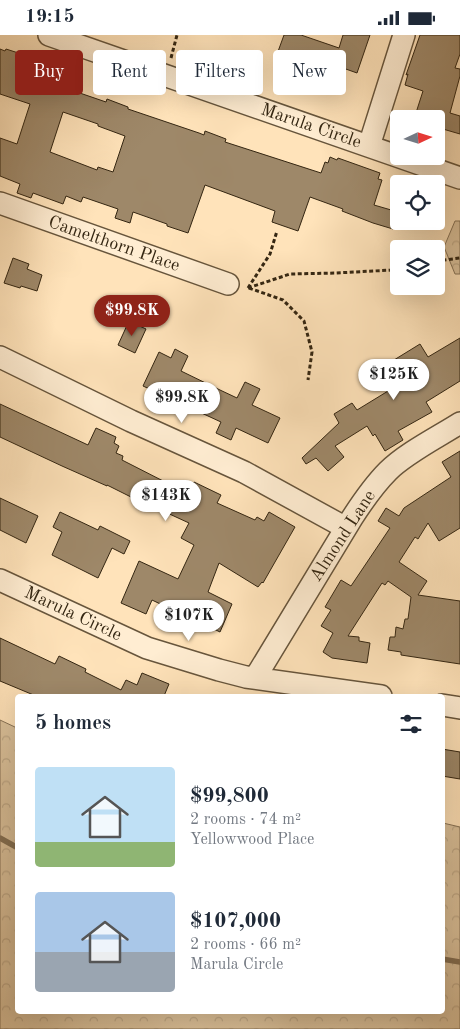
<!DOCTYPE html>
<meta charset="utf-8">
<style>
:root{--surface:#fff;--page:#f2f2f3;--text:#1f2937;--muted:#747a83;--accent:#8f2418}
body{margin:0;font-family:"Old Standard TT",serif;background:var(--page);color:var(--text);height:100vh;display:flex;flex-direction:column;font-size:19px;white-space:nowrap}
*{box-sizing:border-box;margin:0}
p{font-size:16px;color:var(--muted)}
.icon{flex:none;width:28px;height:28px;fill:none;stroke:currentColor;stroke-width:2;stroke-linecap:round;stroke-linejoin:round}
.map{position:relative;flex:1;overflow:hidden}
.sheet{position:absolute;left:15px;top:659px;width:430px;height:320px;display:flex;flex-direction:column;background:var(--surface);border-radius:5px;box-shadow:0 5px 20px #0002}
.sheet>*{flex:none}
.hud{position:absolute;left:15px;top:15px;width:430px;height:45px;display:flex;gap:10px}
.needle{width:32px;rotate:86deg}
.controls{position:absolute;left:390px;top:75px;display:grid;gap:10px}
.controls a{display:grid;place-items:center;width:55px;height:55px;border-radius:5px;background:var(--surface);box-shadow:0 5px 20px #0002;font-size:25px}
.price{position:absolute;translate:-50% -42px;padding:0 11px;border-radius:18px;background:#fff;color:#222;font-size:16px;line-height:32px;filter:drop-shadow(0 1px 2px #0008)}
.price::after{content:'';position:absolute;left:50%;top:30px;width:15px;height:11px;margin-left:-8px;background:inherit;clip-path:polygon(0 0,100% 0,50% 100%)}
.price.current{background:var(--accent);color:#fff}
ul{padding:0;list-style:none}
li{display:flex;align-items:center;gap:15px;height:125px;padding:0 20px}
li span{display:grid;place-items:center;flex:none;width:140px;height:100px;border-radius:5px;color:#555}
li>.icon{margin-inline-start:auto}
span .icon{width:60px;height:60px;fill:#fffc;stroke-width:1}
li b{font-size:21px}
h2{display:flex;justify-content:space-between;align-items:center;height:60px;padding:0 20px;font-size:21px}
.tag{padding:0 18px;border-radius:5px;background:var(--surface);box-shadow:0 5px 20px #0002;font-size:18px;line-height:45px}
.tag.current{background:var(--accent);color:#fff}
.status{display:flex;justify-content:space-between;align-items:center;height:35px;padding:0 25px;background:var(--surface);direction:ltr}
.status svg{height:14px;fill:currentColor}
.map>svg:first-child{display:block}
.forest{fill:url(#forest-crowns);stroke:#887458}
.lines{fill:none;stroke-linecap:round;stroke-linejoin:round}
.stream{stroke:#847155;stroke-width:5.5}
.building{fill:#9e8869;stroke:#342612;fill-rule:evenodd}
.minor-casing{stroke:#67553c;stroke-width:24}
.path{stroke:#342612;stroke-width:3;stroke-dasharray:4 2.5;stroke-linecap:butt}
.minor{stroke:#ffedd2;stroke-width:21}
.labels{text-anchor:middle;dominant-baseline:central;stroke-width:4;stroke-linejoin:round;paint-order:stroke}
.street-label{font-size:18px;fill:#342612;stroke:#ffedd2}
</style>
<div class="status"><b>19:15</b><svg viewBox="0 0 49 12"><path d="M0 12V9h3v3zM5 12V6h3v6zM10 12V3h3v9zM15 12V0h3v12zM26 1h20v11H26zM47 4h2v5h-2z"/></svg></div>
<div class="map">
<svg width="460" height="994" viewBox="0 0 460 994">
<defs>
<pattern id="forest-crowns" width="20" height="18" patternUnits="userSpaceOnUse" patternTransform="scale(1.25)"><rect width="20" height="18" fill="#dcc39d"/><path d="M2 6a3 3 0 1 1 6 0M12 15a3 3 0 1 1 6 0" fill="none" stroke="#bda786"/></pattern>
</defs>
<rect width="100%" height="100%" fill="#ffe3ba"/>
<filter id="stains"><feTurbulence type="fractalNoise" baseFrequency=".004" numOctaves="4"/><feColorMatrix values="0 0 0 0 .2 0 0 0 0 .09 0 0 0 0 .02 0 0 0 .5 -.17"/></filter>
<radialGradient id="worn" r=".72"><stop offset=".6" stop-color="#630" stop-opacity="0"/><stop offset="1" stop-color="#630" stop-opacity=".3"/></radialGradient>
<path class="forest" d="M455,186H460V239H455L444,212Z
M0,685L17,693L18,976H442L443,788L460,792V994H0Z"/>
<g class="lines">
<path class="stream" d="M0,803L18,813
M442,924L460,927"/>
</g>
<path class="building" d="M284,0H301L339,13L343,0H370L357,38L315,23L309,40L284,32L286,26L276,22Z
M420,0H460V19L455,33L460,34V41L450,78L460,81V99L436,92V84H414L423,56L405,50L408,39L406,40Z
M0,14L5,16L6,14L37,24L36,27L61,37L63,32L77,37L71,55L106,67L107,64L128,72V74L199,98L204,100L205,96L226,104L225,107L321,138L325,127L328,128L330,122L337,125L338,123L380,138L378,144L382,145L374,170L398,177L393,194L373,188L342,176L343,174L310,162L298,196L272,187L275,176L205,150L188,198L167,191V189L133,177L130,188L115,183L118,174L83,162L81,167L66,161L63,169L33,158L31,163L17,158L20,149L0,141V103L17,109L30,69L0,59ZM63,77L98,89V91L125,101L113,137L98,132L97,135L50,117Z
M13,223L29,229L27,234L42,240L37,256L21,251L20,253L4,248Z
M129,286L146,294L135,318L118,310Z
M460,303V346L426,367L432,377L398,396L403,405L385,416L375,399L373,401L367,391L335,411L344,422L328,436L316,423L306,429L302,423L339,388L334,379L352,368L357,375L393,353L381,333L420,309L428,322Z
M175,314L188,321L181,336L220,355L237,363L245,347L260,354L252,370L280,383L268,408L236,393L231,405L216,398L221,387L143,351L159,317L171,323Z
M0,369L88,410L96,393L116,402L114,408L119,411L116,418L123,421L122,425L171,450L173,447L190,455L194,447L221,460L217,468L255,485L257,482L264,486L269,477L295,492L263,548L262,547L258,552L219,528L208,557L232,569L220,597L175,575V576L152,565L146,579L121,568L139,526L178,544L194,510L181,503L189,488L137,464V465L107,450V451L62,431L0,402Z
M460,416V493L439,506L428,488L418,504L415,502L399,527L427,546L418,560L460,566V629L401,620V617L388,615L390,602H395L396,592L403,594L405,584H408L411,562L388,546L385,550L382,548L348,601L359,602V606L370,608L367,628L332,623L323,617L333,598L321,591L331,575L325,572L341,545L351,551L390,493L378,486L386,473L399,481L404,473L451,442L442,427Z
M0,463L38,481L26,508L0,495Z
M60,477L98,495L100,491L130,506L124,519L112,513L98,543L52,520L62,497L53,492Z
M0,603L55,629L59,621L86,634L85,637L121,655L126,645L137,650L142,638L169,649L164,661H36L0,646Z
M442,714L460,717V744L442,741Z"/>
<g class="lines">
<defs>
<path id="minor" d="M49,0L460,143
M369,111L404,0
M0,168L228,249
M0,322L131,386L244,437L346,493
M0,545L147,613L219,635L246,642L381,661
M255,643L352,483C363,466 374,450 388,436C406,418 438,402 460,388
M442,670L460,673"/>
</defs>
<use href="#minor" class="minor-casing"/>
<path class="path" d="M171,23L177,0
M436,226L460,223
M248,253L290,239L336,238L392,235L399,234
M248,253L270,219L277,196
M249,253L283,265L304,286L312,317L308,345"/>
<use href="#minor" class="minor"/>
</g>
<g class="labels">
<g class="street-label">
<text transform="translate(311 91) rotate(19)">Marula Circle</text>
<text transform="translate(114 209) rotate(19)">Camelthorn Place</text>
<text transform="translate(343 501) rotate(-57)">Almond Lane</text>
<text transform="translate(73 579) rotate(25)">Marula Circle</text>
</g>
</g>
<rect width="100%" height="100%" filter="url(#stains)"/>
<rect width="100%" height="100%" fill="url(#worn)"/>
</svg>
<div class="controls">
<a><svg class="needle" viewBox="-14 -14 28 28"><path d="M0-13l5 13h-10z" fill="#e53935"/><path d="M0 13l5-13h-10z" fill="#747a83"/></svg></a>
<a><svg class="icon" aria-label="locate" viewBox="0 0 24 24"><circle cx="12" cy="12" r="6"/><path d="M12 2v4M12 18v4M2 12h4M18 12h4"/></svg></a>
<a><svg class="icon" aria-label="layers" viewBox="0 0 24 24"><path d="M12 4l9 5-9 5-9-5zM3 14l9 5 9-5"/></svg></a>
</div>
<b class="price current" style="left:132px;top:302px">$99.8K</b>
<b class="price" style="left:394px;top:366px">$125K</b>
<b class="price" style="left:182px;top:389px">$99.8K</b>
<b class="price" style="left:166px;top:487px">$143K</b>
<b class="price" style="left:189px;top:607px">$107K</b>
<div class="hud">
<a class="tag current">Buy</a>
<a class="tag">Rent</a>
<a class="tag">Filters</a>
<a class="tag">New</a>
</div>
<section class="sheet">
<h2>5 homes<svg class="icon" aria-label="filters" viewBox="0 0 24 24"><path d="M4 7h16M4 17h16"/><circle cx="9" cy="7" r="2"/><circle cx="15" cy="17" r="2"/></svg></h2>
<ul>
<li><span style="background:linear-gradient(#bfe0f5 75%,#8fb573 0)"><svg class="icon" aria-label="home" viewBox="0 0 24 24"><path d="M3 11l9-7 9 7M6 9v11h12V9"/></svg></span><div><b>$99,800</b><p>2 rooms · 74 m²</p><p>Yellowwood Place</p></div></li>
<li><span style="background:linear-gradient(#a9c7e8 60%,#9aa5b1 0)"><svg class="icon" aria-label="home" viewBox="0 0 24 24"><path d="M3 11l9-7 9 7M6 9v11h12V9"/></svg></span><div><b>$107,000</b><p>2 rooms · 66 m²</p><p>Marula Circle</p></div></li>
</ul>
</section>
</div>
